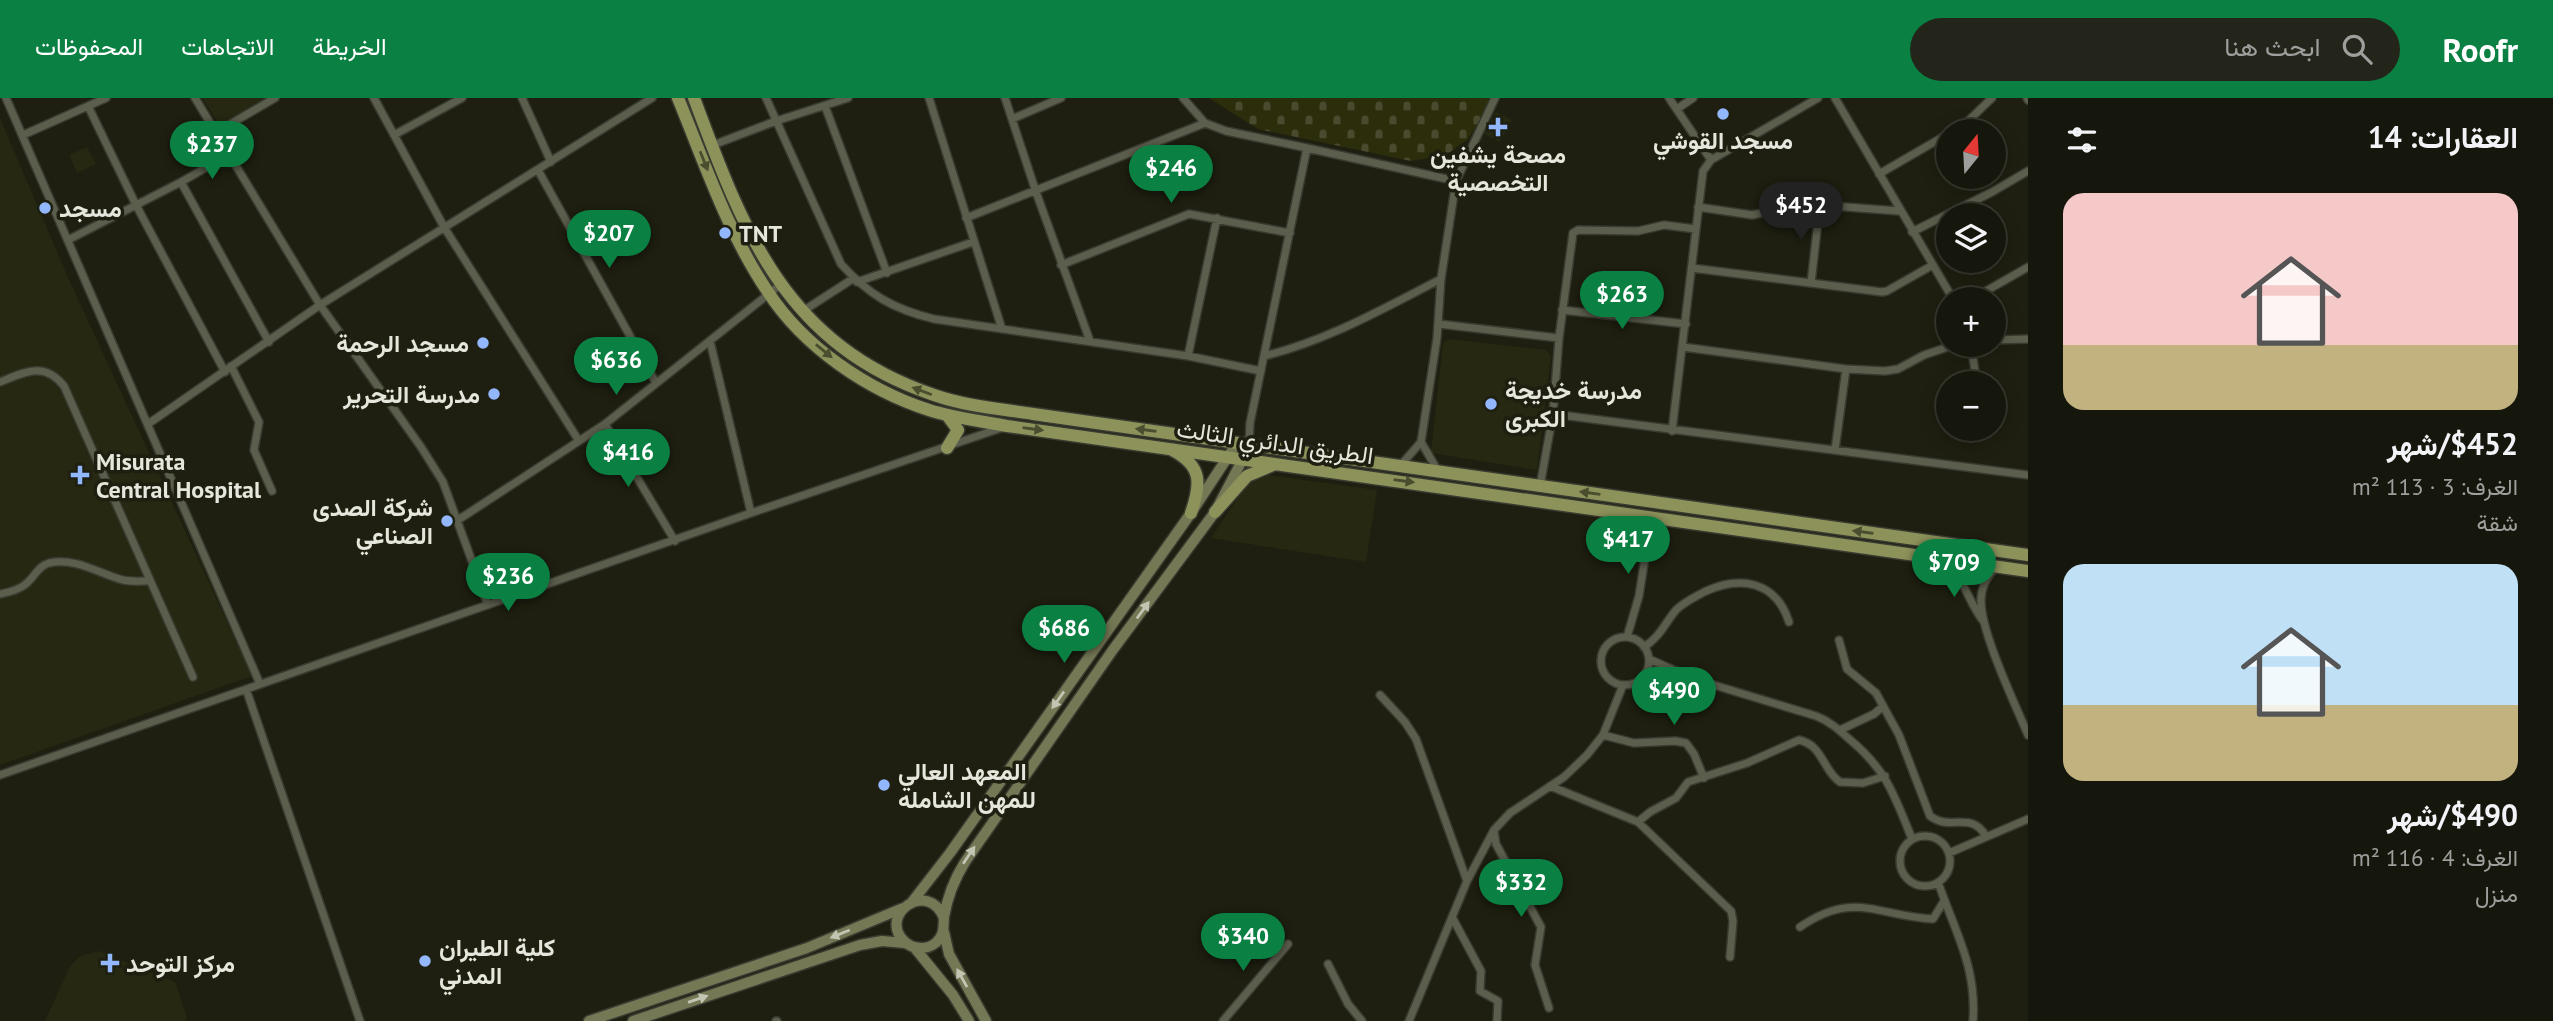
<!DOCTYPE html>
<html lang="ar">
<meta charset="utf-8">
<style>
:root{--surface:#16170c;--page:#23241a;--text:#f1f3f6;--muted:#9e9f9d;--line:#35362d;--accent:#0b8043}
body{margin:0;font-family:"PT Sans",Vazirmatn,sans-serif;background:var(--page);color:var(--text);direction:rtl;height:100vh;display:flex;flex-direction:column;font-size:26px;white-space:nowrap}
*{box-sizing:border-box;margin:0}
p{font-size:23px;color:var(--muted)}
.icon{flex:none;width:38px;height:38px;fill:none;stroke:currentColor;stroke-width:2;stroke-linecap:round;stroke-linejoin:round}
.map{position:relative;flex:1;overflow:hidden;direction:ltr}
.drawer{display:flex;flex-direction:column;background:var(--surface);width:525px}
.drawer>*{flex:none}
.needle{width:46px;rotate:18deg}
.tools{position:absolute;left:1936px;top:21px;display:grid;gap:14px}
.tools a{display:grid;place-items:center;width:70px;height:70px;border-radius:50%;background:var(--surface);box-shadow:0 4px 18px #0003,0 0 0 2px var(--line);font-size:35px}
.price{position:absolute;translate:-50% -60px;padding:0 16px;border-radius:24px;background:var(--accent);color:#fff;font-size:23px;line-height:46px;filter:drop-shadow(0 2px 4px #0008)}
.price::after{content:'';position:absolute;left:50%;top:42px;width:21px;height:16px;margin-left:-10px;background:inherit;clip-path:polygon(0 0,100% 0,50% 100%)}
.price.on{background:#222;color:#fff}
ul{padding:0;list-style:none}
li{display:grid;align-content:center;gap:14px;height:371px;padding:0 35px}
li span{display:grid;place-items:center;height:217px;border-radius:21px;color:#555}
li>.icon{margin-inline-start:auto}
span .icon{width:126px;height:126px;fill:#fffc;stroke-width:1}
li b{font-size:30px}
h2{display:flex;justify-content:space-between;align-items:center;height:84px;padding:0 35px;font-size:30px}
header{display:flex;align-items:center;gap:42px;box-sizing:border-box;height:98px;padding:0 35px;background:var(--accent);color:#fff}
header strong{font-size:33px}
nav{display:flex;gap:38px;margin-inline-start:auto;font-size:24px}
.search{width:490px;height:63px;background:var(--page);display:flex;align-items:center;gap:18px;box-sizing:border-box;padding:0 24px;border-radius:38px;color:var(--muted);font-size:26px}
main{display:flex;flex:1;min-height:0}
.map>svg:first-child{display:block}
.built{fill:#262811}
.cemetery{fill:url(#cemetery-stones)}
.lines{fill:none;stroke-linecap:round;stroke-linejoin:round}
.street-casing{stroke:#393a30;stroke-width:10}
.secondary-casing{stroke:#393a30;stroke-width:13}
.primary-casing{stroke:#393a30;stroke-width:15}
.street{stroke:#5c5e4d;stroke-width:7}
.secondary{stroke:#757854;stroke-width:10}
.primary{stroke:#8d925b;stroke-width:12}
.oneway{fill:#4a4d2e}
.oneway2{fill:#c3c5b3}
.poi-dot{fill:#93b7fd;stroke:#1e1f10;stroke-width:2.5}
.labels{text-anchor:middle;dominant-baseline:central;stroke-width:7;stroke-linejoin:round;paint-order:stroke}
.poi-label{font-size:24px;font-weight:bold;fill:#e5e6dc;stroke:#1e1f10;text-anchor:start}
.street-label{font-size:24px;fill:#e5e6dc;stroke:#1e1f10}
</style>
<header>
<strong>Roofr</strong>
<div class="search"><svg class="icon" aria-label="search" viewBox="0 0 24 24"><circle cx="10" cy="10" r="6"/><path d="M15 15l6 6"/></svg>ابحث هنا</div>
<nav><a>الخريطة</a><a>الاتجاهات</a><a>المحفوظات</a></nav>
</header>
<main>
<section class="drawer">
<h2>العقارات: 14<svg class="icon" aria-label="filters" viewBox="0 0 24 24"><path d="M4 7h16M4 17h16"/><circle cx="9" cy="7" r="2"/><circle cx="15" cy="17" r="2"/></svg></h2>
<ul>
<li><span style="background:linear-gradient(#f6c9c9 70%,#c2b280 0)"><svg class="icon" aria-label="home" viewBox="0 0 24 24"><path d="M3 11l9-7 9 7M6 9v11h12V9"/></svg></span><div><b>$452/شهر</b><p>الغرف: 3 · 113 m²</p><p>شقة</p></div></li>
<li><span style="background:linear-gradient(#bfe0f5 65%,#c2b280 0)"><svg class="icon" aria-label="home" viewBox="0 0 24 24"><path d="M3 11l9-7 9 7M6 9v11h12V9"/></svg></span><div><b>$490/شهر</b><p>الغرف: 4 · 116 m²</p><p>منزل</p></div></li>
</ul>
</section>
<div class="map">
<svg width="2028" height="923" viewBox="0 0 2028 923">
<defs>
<pattern id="cemetery-stones" width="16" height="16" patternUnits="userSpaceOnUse" patternTransform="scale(1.75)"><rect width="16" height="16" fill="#2b2d0b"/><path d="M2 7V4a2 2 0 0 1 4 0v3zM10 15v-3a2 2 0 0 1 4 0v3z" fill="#4a4b2e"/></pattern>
</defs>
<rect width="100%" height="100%" fill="#1e1f10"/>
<path class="built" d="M202,0H271L221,29Z
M1496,14L1512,22L1500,44L1484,36Z
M0,20L67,177L252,578L0,667Z
M87,49L96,66L77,75L69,57Z
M1449,241L1546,252L1551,258L1537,372L1431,355L1443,245Z
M1268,377L1377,392L1366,464L1211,440L1247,386Z
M99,853L175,884L187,919L185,923H45L70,868L80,858Z"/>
<path class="cemetery" d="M1209,0H1491L1483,18L1467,42L1446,57L1411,63L1258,31Z"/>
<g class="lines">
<defs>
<path id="street" d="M6,0L260,586
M195,0L320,207L421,349L443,384L488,507
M374,0L444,129L579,343
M522,0L551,64
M766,0L841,166C869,197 893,211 934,221L1188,258L1261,273
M929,0L1002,231
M1005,0L1036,94L1090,243
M1183,0L1205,25L1226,33L1307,50L1250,325L1249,347
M1669,0L1711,62
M1835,0L1953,201
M2027,0L2028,2
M88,8L136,107L225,274
M825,8L887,175
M1677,11L1693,0
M1012,21L1061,0
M1953,33L1965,26L1992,0
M215,35L275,0
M23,37L106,0
M394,37L462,0
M713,47L776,23L848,0
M1307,50L1456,83
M538,72L656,285
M1879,76L1948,36
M181,84L269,244
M1698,109L1752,117L1806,106L1899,113
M966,120L1205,25
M1696,131L1664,127L1638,133L1578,132L1573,135L1559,240L1553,316L2028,377
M1912,134L1992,94L2028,73
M68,142L181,84L228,57
M1061,167L1189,116L1290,135
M1692,170L1882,194L1887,193L1931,168
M857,184L973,144
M1811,185L1820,106
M1972,201L2028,169
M1562,212L1686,226
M803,213L854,180
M1439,226L1559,240
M1993,242L2028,241
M710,243L751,415
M1971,247L1975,273V285
M1683,249L1846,271L1885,273L1898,271L1924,257L1954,247
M1188,258L1217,120
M1264,258C1327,243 1384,210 1441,181
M231,268L259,324L254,352L272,393
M0,284C25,274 44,263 64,288L193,579
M148,326L320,207L652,0
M605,326L675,443
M1672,333L1703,73L1711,62L1818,0
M1421,344L1438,373
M1835,352L1846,271
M1400,368L1421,344L1437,240L1441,181L1456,83L1495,0
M1540,388L1553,316
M458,422L605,326L780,187
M1944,465C1965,479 1968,505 1984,524
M1996,469C1987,478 1981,490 1981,503C1981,535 2015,606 2028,637
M0,496C11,494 22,491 29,483C36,476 39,468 49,465C77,459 99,476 123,482C131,484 142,483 150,483
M1627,539L1639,498L1651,421
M1601 563a24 24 0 1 1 48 0a24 24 0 1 1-48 0Z
M1839,542L1847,571L1876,595L1899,637L1930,718C1951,734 1970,712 1986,738
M1644,549C1660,539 1665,525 1676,512C1684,504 1695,499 1704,494C1740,477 1776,483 1789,524
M1649,561L1694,581L1816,618C1829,623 1838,631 1848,640C1886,671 1894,696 1912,741
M246,591L360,923
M1380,597L1405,624L1416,641L1467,783
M1840,632L1874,616L1882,609
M1603,637L1634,645L1675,643L1686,645L1694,656L1704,680
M0,677L751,415L1004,329
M1550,688L1638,724L1731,813L1733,823L1730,859
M1638,724L1650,714L1676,700L1688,684L1747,665L1799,642C1823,647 1823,673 1840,684L1863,685L1885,678
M1494,733L1496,746L1541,829L1535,867L1549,910
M1900 763a25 25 0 1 1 50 0a25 25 0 1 1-50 0Z
M1949,755L2028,721
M1938,784C1955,834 1977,869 1973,923
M1452,819L1481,873L1480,893L1498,903L1497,923
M1800,829C1854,792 1877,818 1933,821L1944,803
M1328,866L1348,906L1362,923
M776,923H777
M1223,923L1288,846
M1409,923L1467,783L1494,732L1510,715L1564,679L1587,657L1603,637L1623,587"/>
<path id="secondary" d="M912,804L950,755L1191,415L1237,345
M944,820C928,781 879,816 903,842C908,848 915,850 922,850C929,850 936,846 940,840C945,833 943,827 944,819C947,801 955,780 965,764L1112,553L1215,414L1246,355
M944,834L949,856L986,923
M914,849L953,897L969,923
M589,923L807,850L903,810
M633,923L860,847L882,843L905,845"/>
<path id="primary" d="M678,0C705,66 728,135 768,194C804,249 867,292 929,312C954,320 981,323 1007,328C1348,374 1688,427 2028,473
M694,0C744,135 786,247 934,297C965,308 1001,311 1033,316L2028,457
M947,317L958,332L947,350
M1172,352C1203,368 1201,386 1191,415
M1215,414L1247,378L1273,367"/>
</defs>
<use href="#street" class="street-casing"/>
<use href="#secondary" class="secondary-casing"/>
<use href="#primary" class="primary-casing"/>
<use href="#street" class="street"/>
<use href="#secondary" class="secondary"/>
<use href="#primary" class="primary"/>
</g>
<defs><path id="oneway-solid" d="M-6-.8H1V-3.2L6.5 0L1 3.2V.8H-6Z" transform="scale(1.75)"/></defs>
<g class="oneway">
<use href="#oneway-solid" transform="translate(704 63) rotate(68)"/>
<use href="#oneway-solid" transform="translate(824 253) rotate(39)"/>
<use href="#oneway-solid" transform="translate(922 293) rotate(-159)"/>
<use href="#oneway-solid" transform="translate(1033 331) rotate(8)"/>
<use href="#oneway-solid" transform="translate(1146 332) rotate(-172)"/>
<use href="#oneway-solid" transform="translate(1404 383) rotate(8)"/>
<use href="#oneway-solid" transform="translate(1590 395) rotate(-172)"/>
<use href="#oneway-solid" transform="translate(1863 434) rotate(-172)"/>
</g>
<g class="oneway2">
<use href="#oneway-solid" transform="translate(1143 512) rotate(-54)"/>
<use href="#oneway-solid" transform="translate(1058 602) rotate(125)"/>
<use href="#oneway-solid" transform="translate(969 757) rotate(-56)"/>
<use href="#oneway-solid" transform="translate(840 836) rotate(158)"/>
<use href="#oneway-solid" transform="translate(962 880) rotate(-119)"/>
<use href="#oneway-solid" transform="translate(698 901) rotate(-19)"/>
</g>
<g class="poi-dot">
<circle cx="1723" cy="16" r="7"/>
<path d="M1494.5 18.5h7v7h7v7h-7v7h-7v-7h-7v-7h7z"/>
<circle cx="45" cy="110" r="7"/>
<circle cx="725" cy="135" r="7"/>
<circle cx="483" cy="245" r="7"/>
<circle cx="494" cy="296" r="7"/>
<circle cx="1491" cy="306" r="7"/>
<path d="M76.5 366.5h7v7h7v7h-7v7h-7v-7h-7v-7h7z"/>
<circle cx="447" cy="423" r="7"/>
<circle cx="884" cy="687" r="7"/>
<circle cx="425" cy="863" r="7"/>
<path d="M106.5 854.5h7v7h7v7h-7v7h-7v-7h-7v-7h7z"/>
</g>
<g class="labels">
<g class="poi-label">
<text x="1723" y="42" text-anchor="middle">مسجد القوشي</text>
<text x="1498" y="56" text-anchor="middle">مصحة يشفين<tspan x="1498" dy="28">التخصصية</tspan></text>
<text x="59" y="110">مسجد</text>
<text x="739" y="135">TNT</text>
<text x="469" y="245" text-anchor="end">مسجد الرحمة</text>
<text x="1505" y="292">مدرسة خديجة<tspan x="1505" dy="28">الكبرى</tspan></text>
<text x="480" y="296" text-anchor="end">مدرسة التحرير</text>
<text x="96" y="363">Misurata<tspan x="96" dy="28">Central Hospital</tspan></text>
<text x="433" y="409" text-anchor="end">شركة الصدى<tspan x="433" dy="28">الصناعي</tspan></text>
<text x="898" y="673">المعهد العالي<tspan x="898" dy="28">للمهن الشامله</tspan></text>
<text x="439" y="849">كلية الطيران<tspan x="439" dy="28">المدني</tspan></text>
<text x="126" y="865">مركز التوحد</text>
</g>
<g class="street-label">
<text transform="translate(1275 344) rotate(8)">الطريق الدائري الثالث</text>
</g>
</g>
</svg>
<div class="tools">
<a><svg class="needle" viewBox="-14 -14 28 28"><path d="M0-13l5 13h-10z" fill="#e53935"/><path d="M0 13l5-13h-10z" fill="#9e9f9d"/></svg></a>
<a><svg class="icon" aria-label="layers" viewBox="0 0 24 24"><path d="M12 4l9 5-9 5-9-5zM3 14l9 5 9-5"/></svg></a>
<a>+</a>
<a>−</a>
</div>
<b class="price" style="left:212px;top:83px">$237</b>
<b class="price" style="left:1171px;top:107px">$246</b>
<b class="price on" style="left:1801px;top:144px">$452</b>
<b class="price" style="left:609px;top:172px">$207</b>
<b class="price" style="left:1622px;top:233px">$263</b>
<b class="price" style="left:616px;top:299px">$636</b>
<b class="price" style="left:628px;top:391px">$416</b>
<b class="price" style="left:1628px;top:478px">$417</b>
<b class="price" style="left:1954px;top:501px">$709</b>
<b class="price" style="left:508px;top:515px">$236</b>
<b class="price" style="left:1064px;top:567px">$686</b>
<b class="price" style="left:1674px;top:629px">$490</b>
<b class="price" style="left:1521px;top:821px">$332</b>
<b class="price" style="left:1243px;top:875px">$340</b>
</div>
</main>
